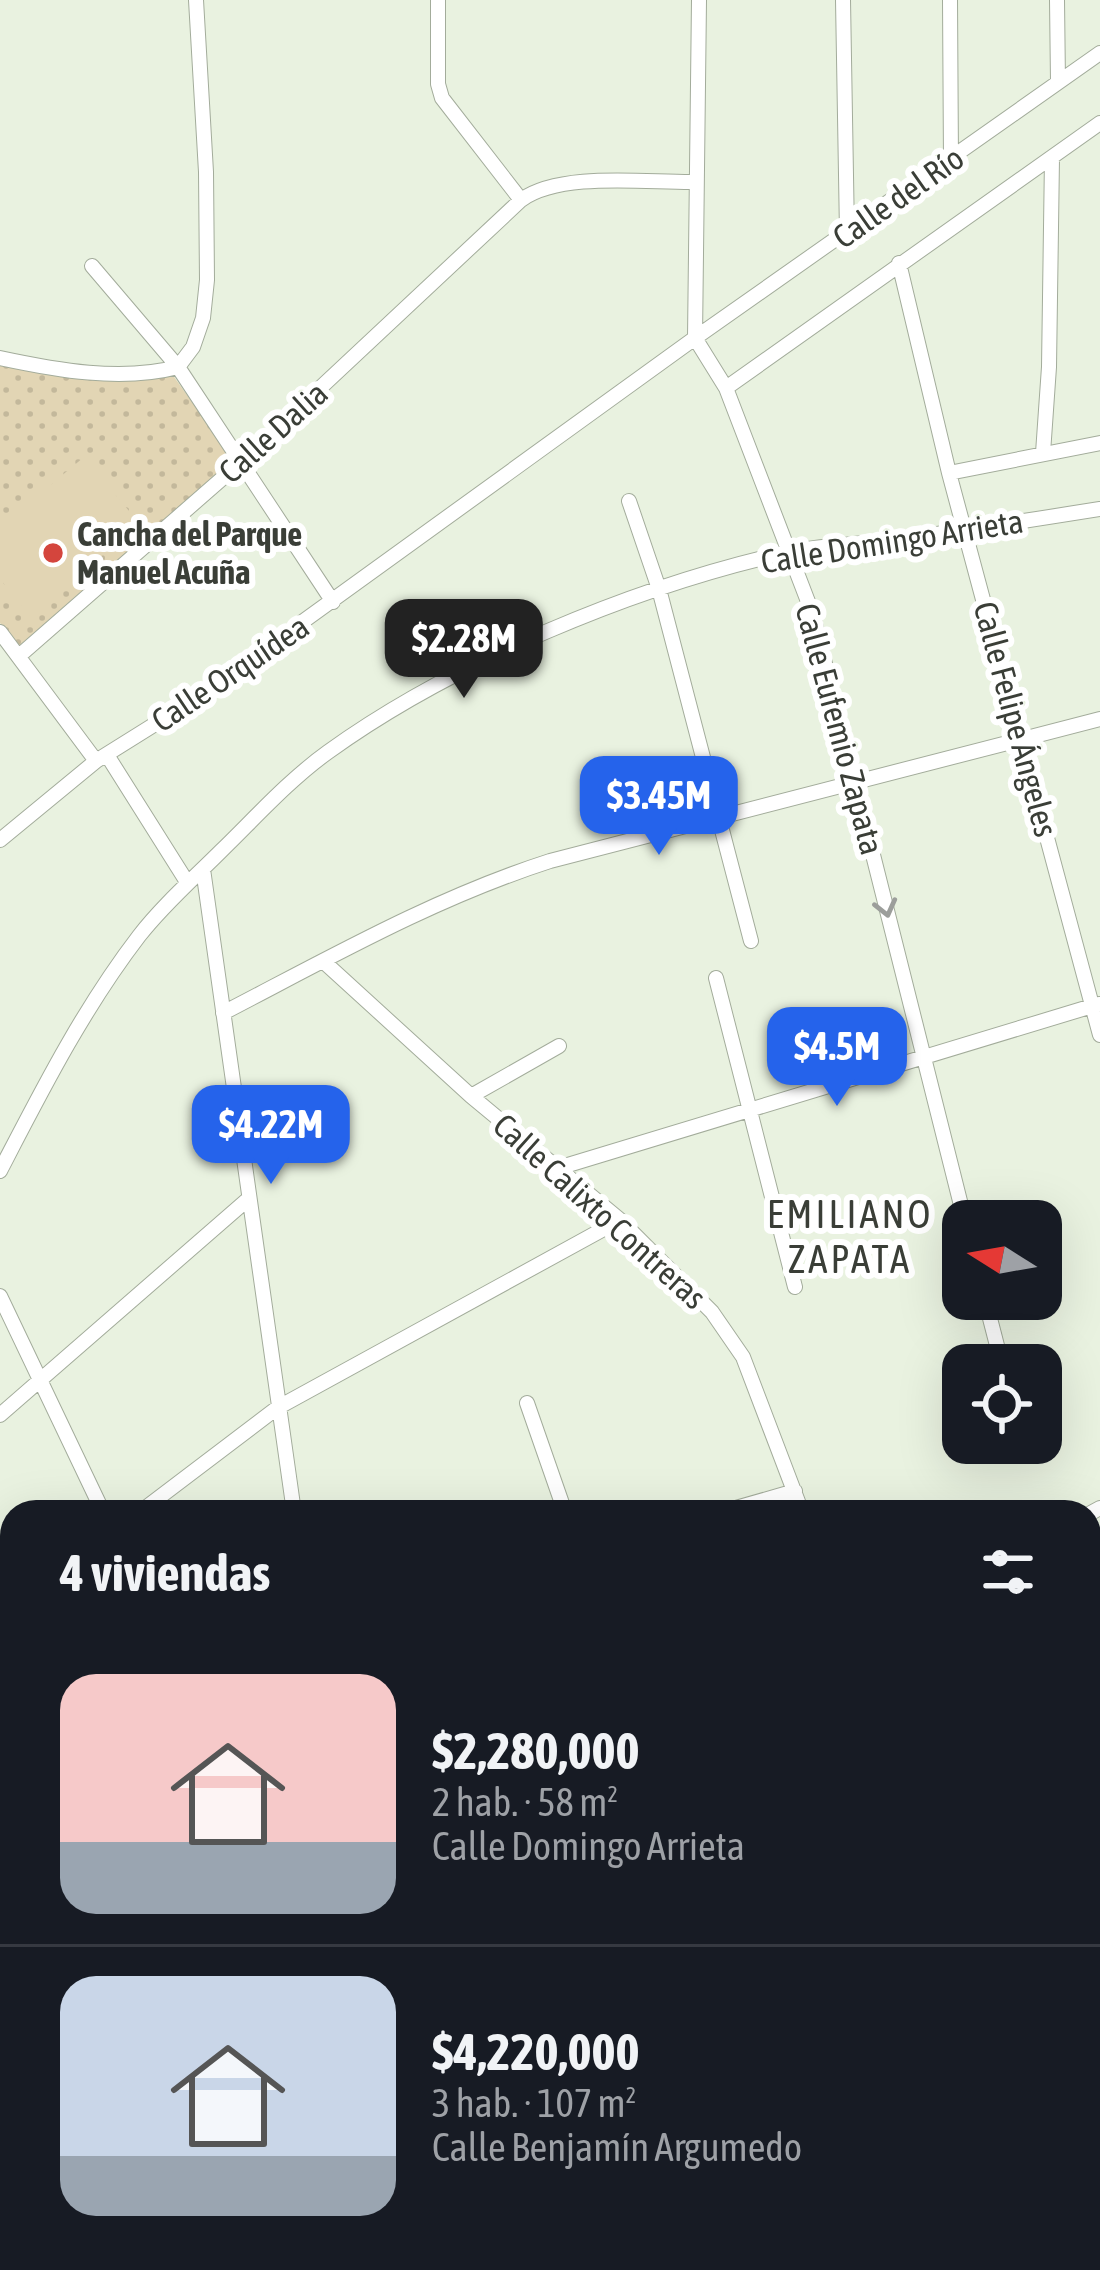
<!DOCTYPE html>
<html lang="es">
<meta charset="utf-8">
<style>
:root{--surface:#171b24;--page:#242831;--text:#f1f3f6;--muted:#9ea1a6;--line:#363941;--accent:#2563eb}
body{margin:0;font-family:"Asap Condensed",sans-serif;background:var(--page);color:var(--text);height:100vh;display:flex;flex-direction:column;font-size:45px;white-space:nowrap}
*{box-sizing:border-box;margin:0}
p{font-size:39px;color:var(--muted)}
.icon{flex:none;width:66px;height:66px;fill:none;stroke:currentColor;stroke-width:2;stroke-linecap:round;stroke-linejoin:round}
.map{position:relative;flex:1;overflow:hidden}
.details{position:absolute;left:0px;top:1500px;width:1101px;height:771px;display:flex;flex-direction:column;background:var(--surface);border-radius:36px 36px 0 0;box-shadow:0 12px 48px #0002}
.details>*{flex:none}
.needle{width:78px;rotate:281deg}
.buttons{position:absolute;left:942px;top:1200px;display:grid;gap:24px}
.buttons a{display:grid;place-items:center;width:120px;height:120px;border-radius:24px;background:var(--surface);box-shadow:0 12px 48px #0002;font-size:60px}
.price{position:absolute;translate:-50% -102px;padding:0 27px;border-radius:24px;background:var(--accent);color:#fff;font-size:39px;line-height:78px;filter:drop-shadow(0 3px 6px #0008)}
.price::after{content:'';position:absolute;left:50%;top:72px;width:36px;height:27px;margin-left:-18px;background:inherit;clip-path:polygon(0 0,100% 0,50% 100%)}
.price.current{background:#222;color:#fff}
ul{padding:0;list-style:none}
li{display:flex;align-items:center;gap:36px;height:300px;padding:0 60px}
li+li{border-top:3px solid var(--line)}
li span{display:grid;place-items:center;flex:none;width:336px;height:240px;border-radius:36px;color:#555}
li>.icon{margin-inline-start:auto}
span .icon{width:144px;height:144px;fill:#fffc;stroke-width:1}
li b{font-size:51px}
h2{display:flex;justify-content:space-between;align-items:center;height:144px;padding:0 60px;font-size:51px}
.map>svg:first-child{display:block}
.park{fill:url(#park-dots)}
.pitch{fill:#e2d5b4}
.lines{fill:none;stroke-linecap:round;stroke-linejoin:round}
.minor-casing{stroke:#a3ac9b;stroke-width:16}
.minor{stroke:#fff;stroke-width:14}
.oneway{stroke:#9c9e9b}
.poi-dot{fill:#d4453d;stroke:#fff;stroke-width:4.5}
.labels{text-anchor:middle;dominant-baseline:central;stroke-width:12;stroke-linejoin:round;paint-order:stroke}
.street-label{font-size:33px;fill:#3a3e37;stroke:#fff}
.poi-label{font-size:33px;font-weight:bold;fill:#3a3e37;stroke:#fff;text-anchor:start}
.quarter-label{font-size:39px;letter-spacing:3px;fill:#3a3e37;stroke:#fff}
</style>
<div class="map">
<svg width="1100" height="2270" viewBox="0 0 1100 2270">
<defs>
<pattern id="park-dots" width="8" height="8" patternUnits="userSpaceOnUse" patternTransform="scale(3)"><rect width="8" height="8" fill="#e2d5b4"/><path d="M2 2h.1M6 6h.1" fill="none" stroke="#c3b89b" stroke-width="1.8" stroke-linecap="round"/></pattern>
</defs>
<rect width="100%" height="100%" fill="#e9f2e0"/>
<path class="park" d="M0,364C58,378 113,378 172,374L234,461L20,648L0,623Z"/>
<path class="pitch" d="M84,457L140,524L30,616L0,579V527Z"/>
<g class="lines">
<defs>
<path id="minor" d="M438,0V84L442,98L521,200C561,171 647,183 696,182
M699,0L695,338L726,388L812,612L965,1221
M843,0L847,233
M950,0L951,161
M1057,0L1058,82
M899,263L949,473L1100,1035
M92,266L178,367L333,602
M0,358C56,370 121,382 178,367
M178,367L193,347L203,318L207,280L206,172L196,0
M726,388L1100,123
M1043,453L1049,367L1052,158
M949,473L1100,443
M629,501L659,589L751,941
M0,632L96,761
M19,656L241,462L521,200
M107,755L187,882
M0,840L96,761L200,696L695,338L1100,53
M203,869L294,1512
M323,961L471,1096L620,1220L712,1312L743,1357L802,1512
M716,978L795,1287
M223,1013C331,957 435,898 550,861L1100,719
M471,1096L559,1046
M558,1168L1099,1004
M0,1171C42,1090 83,1009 139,936C163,905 193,879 221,851C255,818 289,780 328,752C453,662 634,587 784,553C820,545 857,545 893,540C962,531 1031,520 1100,509
M0,1296L103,1512
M985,1299L1002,1365
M527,1403L565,1512
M0,1415L247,1200
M140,1512L277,1408L620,1220
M722,1512L795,1491
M1089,1514L1100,1508
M1089,1619L1100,1614
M0,1625L12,1615
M0,2027L12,2021
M0,2056L12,2086
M80,2259L85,2270
M412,2259L416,2270
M611,2270L651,2259"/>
</defs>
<use href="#minor" class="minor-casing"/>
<use href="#minor" class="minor"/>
</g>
<defs><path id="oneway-chevron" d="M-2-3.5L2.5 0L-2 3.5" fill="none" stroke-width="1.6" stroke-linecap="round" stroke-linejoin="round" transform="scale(3)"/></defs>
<use class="oneway" href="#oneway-chevron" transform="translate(886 908) rotate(76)"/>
<circle class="poi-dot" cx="53" cy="553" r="12"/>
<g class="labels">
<g class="street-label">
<text transform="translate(898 197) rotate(-35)">Calle del Río</text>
<text transform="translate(273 432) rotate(-42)">Calle Dalia</text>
<text transform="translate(892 541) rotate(-9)">Calle Domingo Arrieta</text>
<text transform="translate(230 673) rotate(-34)">Calle Orquídea</text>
<text transform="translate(1016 719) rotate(75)">Calle Felipe Ángeles</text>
<text transform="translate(840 729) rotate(75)">Calle Eufemio Zapata</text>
<text transform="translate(600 1211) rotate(42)">Calle Calixto Contreras</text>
</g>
<g class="poi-label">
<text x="77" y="534">Cancha del Parque<tspan x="77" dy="38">Manuel Acuña</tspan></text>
</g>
<g class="quarter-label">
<text x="850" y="1214">EMILIANO<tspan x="850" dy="45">ZAPATA</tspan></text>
</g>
</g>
</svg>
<div class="buttons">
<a><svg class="needle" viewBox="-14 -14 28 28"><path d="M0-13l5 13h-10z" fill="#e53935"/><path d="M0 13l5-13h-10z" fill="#9ea1a6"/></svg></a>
<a><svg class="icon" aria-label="locate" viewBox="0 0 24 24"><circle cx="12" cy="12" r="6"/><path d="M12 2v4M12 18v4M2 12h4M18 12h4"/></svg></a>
</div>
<b class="price current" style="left:464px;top:701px">$2.28M</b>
<b class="price" style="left:659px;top:858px">$3.45M</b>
<b class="price" style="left:837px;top:1109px">$4.5M</b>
<b class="price" style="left:271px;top:1187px">$4.22M</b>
<section class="details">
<h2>4 viviendas<svg class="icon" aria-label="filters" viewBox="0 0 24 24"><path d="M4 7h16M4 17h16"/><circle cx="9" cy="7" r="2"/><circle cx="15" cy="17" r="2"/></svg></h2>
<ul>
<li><span style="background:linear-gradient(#f6c9c9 70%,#9aa5b1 0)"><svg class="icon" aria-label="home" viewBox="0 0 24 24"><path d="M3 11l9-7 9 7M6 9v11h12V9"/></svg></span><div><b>$2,280,000</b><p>2 hab. · 58 m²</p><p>Calle Domingo Arrieta</p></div></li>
<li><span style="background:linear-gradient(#c9d6e8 75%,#9aa5b1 0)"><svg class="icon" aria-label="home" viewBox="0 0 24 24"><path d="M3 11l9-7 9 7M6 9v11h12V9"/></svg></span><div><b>$4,220,000</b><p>3 hab. · 107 m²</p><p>Calle Benjamín Argumedo</p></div></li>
</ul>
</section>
</div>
